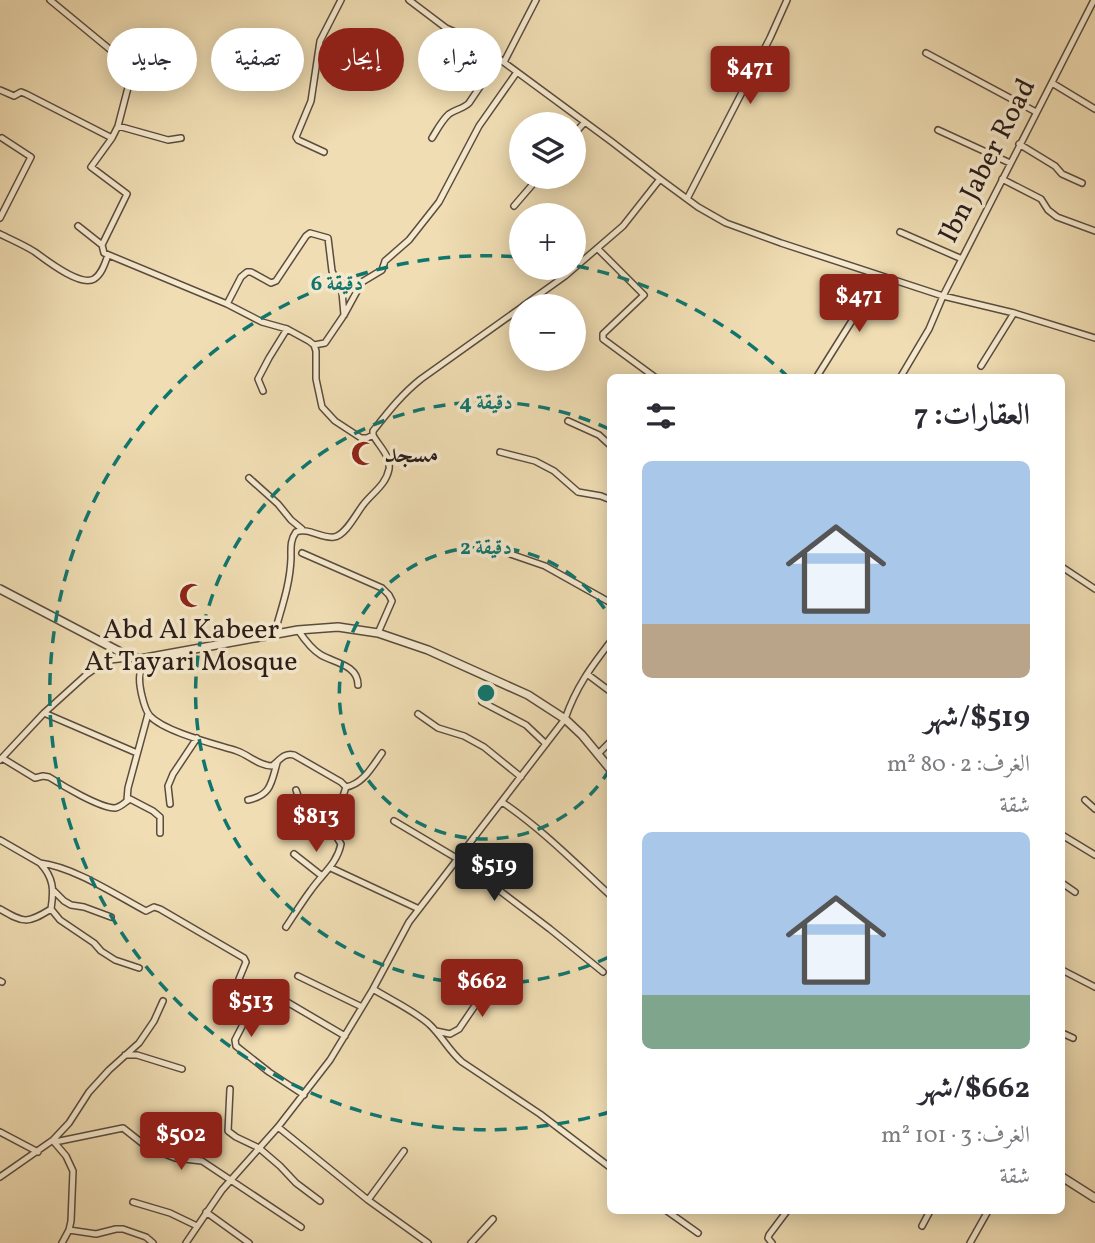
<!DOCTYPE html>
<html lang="ar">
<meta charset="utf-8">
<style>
:root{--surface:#fff;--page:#f2f2f3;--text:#2b2b33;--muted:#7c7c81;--accent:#8f2418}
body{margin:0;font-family:Vollkorn,Amiri,serif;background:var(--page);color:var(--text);direction:rtl;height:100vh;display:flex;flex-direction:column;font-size:26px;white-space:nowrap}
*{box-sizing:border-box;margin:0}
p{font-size:23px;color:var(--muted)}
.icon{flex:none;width:38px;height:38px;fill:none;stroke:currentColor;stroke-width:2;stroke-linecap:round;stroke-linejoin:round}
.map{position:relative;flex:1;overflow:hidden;direction:ltr}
.side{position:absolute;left:607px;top:374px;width:458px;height:840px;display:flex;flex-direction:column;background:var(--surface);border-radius:10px;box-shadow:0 4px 18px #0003;direction:rtl}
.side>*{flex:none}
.hud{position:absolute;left:21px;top:28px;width:481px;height:63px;direction:rtl;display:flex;gap:14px}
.tools{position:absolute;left:509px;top:112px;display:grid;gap:14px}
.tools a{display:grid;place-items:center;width:77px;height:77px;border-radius:50%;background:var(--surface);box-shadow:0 4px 18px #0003;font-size:35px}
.price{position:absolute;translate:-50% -60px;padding:0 16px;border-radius:7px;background:var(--accent);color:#fff;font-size:23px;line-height:46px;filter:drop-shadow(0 2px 4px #0008)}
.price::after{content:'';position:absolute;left:50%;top:42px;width:21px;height:16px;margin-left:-10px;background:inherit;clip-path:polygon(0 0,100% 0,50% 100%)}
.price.current{background:#222;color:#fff}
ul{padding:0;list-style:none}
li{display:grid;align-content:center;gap:14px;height:371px;padding:0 35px}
li span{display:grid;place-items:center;height:217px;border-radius:10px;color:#555}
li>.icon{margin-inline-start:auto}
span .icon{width:126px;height:126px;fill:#fffc;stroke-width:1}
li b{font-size:30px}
h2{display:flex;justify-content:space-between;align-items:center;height:84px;padding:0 35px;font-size:30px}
.chip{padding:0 24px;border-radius:32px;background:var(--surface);box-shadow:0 4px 18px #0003;font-size:24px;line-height:63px}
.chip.current{background:var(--accent);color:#fff}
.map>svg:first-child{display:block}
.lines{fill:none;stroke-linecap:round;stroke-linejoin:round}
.minor-casing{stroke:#5b4c3f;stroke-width:8}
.tertiary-casing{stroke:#5b4c3f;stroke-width:10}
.minor{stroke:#f5e9ce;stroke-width:5}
.tertiary{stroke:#f5e9ce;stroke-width:7}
.ring{fill:none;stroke:#0f766e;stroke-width:3.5;stroke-dasharray:12 9}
.labels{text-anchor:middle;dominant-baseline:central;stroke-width:7;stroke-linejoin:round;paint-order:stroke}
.street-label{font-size:28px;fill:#291c18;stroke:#f5e9ce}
.poi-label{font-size:28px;fill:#291c18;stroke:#f5e9ce;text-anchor:start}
.centre{fill:#0f766e;stroke:#f5e9ce;stroke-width:3.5}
.ring-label{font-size:21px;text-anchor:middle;font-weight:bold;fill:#0f766e;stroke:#f5e9ce;stroke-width:7;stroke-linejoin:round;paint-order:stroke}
</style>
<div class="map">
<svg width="1095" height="1243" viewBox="0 0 1095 1243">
<rect width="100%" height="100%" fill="#f0ddb3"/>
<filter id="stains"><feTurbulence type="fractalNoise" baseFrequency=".00286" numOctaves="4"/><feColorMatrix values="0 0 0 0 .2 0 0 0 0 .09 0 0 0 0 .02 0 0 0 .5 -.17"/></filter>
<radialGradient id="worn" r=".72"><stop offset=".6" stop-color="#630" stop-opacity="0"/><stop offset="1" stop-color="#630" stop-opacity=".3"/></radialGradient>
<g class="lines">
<defs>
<path id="minor" d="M50,0L124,61L130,70L131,76L118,126L112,138L91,167L127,194L102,245L104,253L227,304L262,322L287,329L309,341L314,345L316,351V379L322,407L335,421L361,438H367L373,435
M409,0L446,28L475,41L612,142L660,179L698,207L726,223L781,243L943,296L1014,313L1095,338
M926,53L1036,112
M504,62L536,0
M1052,83L1095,109
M0,90L14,96L21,92L26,94L112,138
M118,126L168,140L181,138
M938,130L1010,163
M574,134L585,122
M432,138C437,130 442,120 449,114C456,109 463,109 469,103L498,60
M1019,144L1055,166L1062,174L1082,183
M324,152L298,140L296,137L311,101L320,41L341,0
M1002,179L1041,199L1048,210L1057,217L1095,231
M687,199L770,38L787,0
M514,206L539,177
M0,218L31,157L2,138
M78,226L102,245
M900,232L962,259
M0,234C12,240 24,245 35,252C46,260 80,287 94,279C102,274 105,263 108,255
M598,249L644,295L603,334V339L656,378
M227,304L241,277L247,272H251L271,283L276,281L306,236L310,233L328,238L332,271L342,292L344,315
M523,306L565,276L623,226L660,179
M314,345L325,343L344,315L362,282L382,270L385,261L409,240L439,202L479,126L517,72
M981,366L1014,313
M816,378L880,276
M900,378L929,329L943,296L1094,0
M263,391L258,379L269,358L287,329
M568,421L599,435L611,446
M500,452L535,461L554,471L578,492L601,496L611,500
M249,478L278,504L291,520L302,529
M496,549L545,566L611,603
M302,553L382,588L389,595L392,601L378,633
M1062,567L1095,589
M298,630C304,639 311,649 321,655C335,663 358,665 358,685
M274,635C281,609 290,586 291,558C291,548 290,540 296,532C309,527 321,539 334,537C345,536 356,514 363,505C372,493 386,485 389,469C391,456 378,445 373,435V431C388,412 402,394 421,379L522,307
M147,659C145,663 141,669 140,674C138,684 144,709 150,716C165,732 215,744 237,751C249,755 259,766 272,766C279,761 284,752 294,755L341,782L346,787L333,826L334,833L341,844C337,864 322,874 311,890C302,902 294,915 286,927
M587,674L611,692
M482,702L526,725L546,744
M44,713L137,753
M418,714L438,728L464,736L484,747L521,777
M598,754L611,741
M2,758L35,778L43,776L49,777C63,786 100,808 115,808C121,807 125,802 130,799L153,811L160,817V833
M0,760L44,713L86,675L103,663L110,660L128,658
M346,787C363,784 372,767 382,753
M296,790L303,810L309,821L334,833
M127,800L128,788L148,714
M248,800C271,795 271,784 277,763
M1085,800L1095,809
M502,802C543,830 575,863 611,896
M170,804L168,786L173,774L197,738
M394,821L458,859L550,929L603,972
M1062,835L1095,855
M0,840L40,863C54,878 54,890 51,909L60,920L94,943L101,951L115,960L139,968
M294,854L322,876
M40,863C74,867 116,895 146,911L154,907L160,909L244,958L246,962L239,979C245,989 253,987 255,1001L235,1040L236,1046L269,1072L304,1095
M331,868L419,909
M1062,883L1075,892
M54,891L64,901L71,905L84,907L111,917
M0,909C24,923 27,924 51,909
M1062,970L1095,987
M298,976L362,1007
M0,981L2,982
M373,989C391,1000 413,1010 429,1024C442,1036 449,1051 462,1062L540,1114L611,1168
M270,992L345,1036
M436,1031L450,1034L459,1029L474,1007L493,988L510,966
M1062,1033L1073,1038
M125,1055H137L182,1069
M230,1089L228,1131L236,1137L259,1148L280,1166L296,1183L320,1201
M278,1127L368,1200L428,1243
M0,1132L38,1152
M54,1142L66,1156L73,1171L71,1221L69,1230L62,1243
M55,1142L123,1128L147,1147L175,1158L202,1161L301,1227
M0,1177L53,1140L69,1123L89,1092L109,1070L139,1043L154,1021L163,1001
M368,1200L404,1151
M133,1202L170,1213L197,1226
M667,1211L698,1233
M206,1212L249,1243
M922,1226L930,1211
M69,1230L96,1234L116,1229H123L146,1237L153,1243
M186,1243L222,1190L278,1127L330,1060L373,989L409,922L565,719C576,687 591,667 611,641
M471,1243L493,1219
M772,1243L768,1238L769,1235L787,1211
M970,1243L988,1211"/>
<path id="tertiary" d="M0,589L130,657L140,659L298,630L338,627L378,633L428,650L528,695L565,719L582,735L611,770
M1062,1177L1095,1198"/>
</defs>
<use href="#minor" class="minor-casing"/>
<use href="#tertiary" class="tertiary-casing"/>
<use href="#minor" class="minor"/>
<use href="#tertiary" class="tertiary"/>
</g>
<g class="ring">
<path d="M610 769A146 146 0 1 1 610 617"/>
<path d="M609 957A291 291 0 1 1 609 429"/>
<path d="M610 1112A437 437 0 1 1 520 257M577 266A437 437 0 0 1 787 376"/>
</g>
<defs>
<symbol id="mosque-bare" viewBox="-9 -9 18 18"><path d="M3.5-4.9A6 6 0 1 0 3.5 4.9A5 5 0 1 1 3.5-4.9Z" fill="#8f2418" stroke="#f5e9ce" stroke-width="2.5" paint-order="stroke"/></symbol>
</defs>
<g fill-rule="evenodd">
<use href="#mosque-bare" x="346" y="436" width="35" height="35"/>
<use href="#mosque-bare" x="174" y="578" width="35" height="35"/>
</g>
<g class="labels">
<g class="street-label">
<text transform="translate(988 161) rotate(-63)">Ibn Jaber Road</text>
</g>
<g class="poi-label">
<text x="384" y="454">مسجد</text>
<text x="191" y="630" text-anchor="middle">Abd Al Kabeer<tspan x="191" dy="32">At Tayari Mosque</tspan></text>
</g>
</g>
<circle cx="486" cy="693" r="10" class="centre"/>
<g class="ring-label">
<text x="337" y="290">6 دقيقة</text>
<text x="486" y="409">4 دقيقة</text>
<text x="486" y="554">2 دقيقة</text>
</g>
<rect width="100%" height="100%" filter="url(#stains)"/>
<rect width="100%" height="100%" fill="url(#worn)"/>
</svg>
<div class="tools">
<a><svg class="icon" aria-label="layers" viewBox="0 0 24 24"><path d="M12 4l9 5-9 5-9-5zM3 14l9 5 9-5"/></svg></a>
<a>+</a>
<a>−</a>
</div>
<b class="price" style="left:750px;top:106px">$471</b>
<b class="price" style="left:859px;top:334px">$471</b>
<b class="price" style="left:316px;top:854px">$813</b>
<b class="price current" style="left:494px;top:903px">$519</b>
<b class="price" style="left:482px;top:1019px">$662</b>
<b class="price" style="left:251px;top:1039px">$513</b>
<b class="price" style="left:181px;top:1172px">$502</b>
<div class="hud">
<a class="chip">شراء</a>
<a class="chip current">إيجار</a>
<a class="chip">تصفية</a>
<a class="chip">جديد</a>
</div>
<section class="side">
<h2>العقارات: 7<svg class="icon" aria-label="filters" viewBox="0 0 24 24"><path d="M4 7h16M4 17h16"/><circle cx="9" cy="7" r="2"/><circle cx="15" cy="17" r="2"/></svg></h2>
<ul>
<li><span style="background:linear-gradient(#a9c7e8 75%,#b9a48a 0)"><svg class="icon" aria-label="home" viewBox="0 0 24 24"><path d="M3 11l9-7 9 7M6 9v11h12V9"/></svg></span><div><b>$519/شهر</b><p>الغرف: 2 · 80 m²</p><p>شقة</p></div></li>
<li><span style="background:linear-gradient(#a9c7e8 75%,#7fa58c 0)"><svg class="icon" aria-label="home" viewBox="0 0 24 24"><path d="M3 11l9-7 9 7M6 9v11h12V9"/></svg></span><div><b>$662/شهر</b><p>الغرف: 3 · 101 m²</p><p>شقة</p></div></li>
</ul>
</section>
</div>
